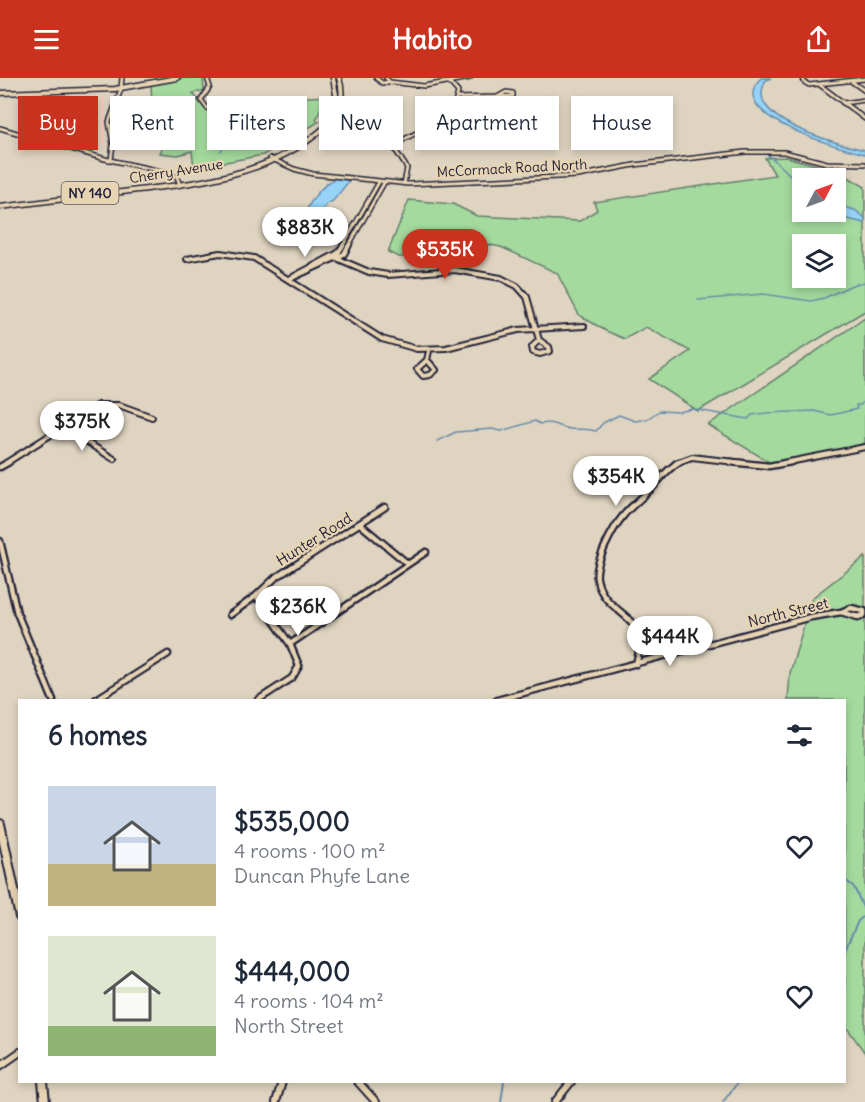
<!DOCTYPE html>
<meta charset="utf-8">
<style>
:root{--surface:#fff;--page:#f2f2f3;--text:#1f2937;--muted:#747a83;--accent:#c8321e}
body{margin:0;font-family:Delius,sans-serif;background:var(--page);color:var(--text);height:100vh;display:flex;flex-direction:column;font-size:22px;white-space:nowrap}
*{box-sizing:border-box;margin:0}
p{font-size:20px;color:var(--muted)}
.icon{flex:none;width:33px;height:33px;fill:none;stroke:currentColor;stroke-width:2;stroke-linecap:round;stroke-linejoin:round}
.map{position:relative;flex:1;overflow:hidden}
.details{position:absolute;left:18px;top:621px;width:828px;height:384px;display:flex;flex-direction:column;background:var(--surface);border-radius:0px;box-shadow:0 3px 9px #0003}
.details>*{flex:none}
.banner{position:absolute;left:18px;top:18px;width:830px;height:54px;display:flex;gap:12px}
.needle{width:39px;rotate:49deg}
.buttons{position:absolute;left:792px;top:90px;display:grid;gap:12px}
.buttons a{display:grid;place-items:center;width:54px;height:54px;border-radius:0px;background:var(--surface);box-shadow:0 3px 9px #0003;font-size:30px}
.price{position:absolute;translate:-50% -51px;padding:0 14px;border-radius:21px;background:#fff;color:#222;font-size:20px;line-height:39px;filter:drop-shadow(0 2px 3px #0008)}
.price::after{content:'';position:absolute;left:50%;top:36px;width:18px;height:14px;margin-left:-9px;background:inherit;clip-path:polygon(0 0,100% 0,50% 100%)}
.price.on{background:var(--accent);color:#fff}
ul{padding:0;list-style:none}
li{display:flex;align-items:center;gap:18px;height:150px;padding:0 30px}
li span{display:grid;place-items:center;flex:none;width:168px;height:120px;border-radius:0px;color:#555}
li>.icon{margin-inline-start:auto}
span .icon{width:72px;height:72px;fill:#fffc;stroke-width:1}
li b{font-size:26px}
h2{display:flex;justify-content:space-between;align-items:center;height:72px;padding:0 30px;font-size:26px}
.tag{padding:0 21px;border-radius:0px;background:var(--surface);box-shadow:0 3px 9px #0003;font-size:21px;line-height:54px}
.tag.on{background:var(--accent);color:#fff}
header{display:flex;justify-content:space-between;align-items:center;height:78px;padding:0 30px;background:var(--accent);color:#fff;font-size:27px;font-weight:800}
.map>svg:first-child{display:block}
.green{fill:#a4da9e;stroke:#637e6c;stroke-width:1.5;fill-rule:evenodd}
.water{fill:#96d3f7;stroke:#688cac;stroke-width:1.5}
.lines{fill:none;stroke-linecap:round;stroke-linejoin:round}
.stream-far1{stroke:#688cac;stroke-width:1.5}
.stream{stroke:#688cac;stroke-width:2}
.street-far3-casing{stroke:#22223b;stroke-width:6}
.street-far2-casing{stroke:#22223b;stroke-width:8}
.street-far1-casing{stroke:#22223b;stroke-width:9}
.street-casing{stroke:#22223b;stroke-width:10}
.secondary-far1-casing{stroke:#22223b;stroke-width:7}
.secondary-casing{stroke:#22223b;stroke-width:12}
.primary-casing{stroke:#22223b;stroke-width:7}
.street-far3{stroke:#e7d4b2;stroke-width:3}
.street-far2{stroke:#e7d4b2;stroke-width:4}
.street-far1{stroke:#e7d4b2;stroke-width:4.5}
.street{stroke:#e7d4b2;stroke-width:6}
.secondary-far1{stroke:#e7d4b2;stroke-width:4}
.secondary{stroke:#e7d4b2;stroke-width:8}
.primary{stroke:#e7d4b2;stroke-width:4}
.labels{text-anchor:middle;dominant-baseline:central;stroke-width:4.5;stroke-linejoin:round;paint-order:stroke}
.far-street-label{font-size:14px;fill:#22223b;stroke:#e7d4b2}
.shield{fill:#e7d4b2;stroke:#5d575f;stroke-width:1.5}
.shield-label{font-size:14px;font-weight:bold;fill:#22223b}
.street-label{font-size:15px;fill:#22223b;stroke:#e7d4b2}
</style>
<header><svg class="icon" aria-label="menu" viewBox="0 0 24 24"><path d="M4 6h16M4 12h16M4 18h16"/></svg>Habito<svg class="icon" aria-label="share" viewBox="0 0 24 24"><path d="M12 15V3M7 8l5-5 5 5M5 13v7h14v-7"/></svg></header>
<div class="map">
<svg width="865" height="1024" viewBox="0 0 865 1024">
<rect width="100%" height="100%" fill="#dfd4c0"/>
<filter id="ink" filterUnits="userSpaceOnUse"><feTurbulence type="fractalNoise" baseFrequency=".0167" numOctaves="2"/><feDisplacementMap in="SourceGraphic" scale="12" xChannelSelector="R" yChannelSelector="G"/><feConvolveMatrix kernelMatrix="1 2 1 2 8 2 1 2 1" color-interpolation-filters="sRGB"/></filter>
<g filter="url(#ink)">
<path class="green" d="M184,0H203L204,13L193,15L204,30L241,23L326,18L316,42L320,43L263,77L194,90L192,73L178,77L160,75L168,56L115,62V59L153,54L151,6Z
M786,79L838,93L865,109V233L698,333L649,301L690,273L646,249L625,261L606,253L579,237L557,195L501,169L459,161L422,179H398L388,174L409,122L453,126L477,138L580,143L597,132L594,124L775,97L765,80ZM802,100H836V134H802ZM802,166H836V200H802Z
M865,240V365L839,373L774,387L708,347Z
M865,479V975L845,947L844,622H788L790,595L812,520Z"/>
<path class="water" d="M761,0H771L765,3C762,11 760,18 765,26C779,50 839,66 865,72V76C843,71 721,38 761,0Z
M336,100L349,103L333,123L327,126L312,148L304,150L301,142C310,125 318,109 336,100Z
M836,127L855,132L865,140V145L834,138L805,139L810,135L836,134Z"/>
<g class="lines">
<path class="stream-far1" d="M221,73L223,68L232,62
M766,76C780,84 788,98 802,107
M214,81L218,89
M698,222L763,216L811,223L824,220L852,207L865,204
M437,363L456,354L492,351L501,353L535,343L540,346C555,343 558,350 570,351C581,352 585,350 596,353L603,345L619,337L635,343L647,341L659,333L679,334L692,331L748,341L752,337L766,335L814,333L831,337L857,331L856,327H861L865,320"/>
<path class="stream" d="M844,801L854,809L865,834
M844,874L858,843L865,837
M501,1024L504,1004
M723,1024L738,1004"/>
<defs>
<path id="street-far3" d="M207,0L210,9L201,22L207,30
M376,0L382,5L390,4L386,0
M803,0L804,4L809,7L865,1
M851,3L865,13
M390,4L424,8L470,0
M820,7L865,41
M506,14L513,15V18L497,19Z
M457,20L497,19
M843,25L865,22
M0,50L105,81L166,94L177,99L180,107
M270,80L294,91L313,96L409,106L578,98L634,87L745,74H784L827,85L865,86
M111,82L113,66L109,44L121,11L122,0
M404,106L407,90L396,73L397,66C421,48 452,49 458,14L450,5
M342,169L379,104
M348,169L384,105"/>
<path id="street-far2" d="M334,179L369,194L388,197L455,192L501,200L517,208L527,219L539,262
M187,181L220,175L254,180L382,261L417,271L446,270L518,252L584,248
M291,200L338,175L343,167
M292,200L344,176L349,167
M539,262L549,269L550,273L540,276L533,274L532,269Z
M427,282L436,292L430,297L423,298L417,291Z
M427,282L429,273
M62,349L114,381
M6,385L98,327H119L152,339
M676,385L692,379L744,385
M784,385L865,369"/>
<path id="street-far1" d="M731,384L769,388L791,384
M0,389L9,384
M360,446L408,486
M0,463L17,535L53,622
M256,518L290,566L299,588L292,600L258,622
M851,530L864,533V537L858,539L841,534Z
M230,537L256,518L275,500L385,429
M290,566L426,474
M636,586C653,532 605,541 597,501C594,485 613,450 623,438C632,427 643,419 653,409C661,400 668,390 679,384
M95,622L168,576
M497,622L811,539L841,534"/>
<path id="street" d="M0,988L20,974
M358,1004L376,1024
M276,1024L282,1004
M555,1024L571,1004"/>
<path id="secondary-far1" d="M0,15L115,11L177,0"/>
<path id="secondary" d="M0,746L20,839
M43,1004L45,1024"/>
<path id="primary" d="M327,41L337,22L333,0
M0,129C35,125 70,120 105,116C178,107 259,103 318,55C336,41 347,24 339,0"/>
</defs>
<use href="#street-far3" class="street-far3-casing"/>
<use href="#street-far2" class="street-far2-casing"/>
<use href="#street-far1" class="street-far1-casing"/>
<use href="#street" class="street-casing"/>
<use href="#secondary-far1" class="secondary-far1-casing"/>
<use href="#secondary" class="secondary-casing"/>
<use href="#primary" class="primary-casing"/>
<use href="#street-far3" class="street-far3"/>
<use href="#street-far2" class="street-far2"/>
<use href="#street-far1" class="street-far1"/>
<use href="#street" class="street"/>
<use href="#secondary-far1" class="secondary-far1"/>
<use href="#secondary" class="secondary"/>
<use href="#primary" class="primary"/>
</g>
</g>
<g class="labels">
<g class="far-street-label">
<text transform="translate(512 90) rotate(-3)">McCormack Road North</text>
<text transform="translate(176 93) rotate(-9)">Cherry Avenue</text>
</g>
<rect class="shield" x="61.5" y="104" width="57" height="22" rx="4.5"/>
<g class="shield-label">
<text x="90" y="115">NY 140</text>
</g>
<g class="street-label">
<text transform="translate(314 461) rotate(-32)">Hunter Road</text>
<text transform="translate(788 534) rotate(-14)">North Street</text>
</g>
</g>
</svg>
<div class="buttons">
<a><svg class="needle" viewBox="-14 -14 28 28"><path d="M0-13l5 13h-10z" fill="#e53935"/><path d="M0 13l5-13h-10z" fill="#747a83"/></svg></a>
<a><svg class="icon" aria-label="layers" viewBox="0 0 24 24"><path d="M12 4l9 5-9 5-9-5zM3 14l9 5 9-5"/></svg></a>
</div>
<b class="price" style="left:305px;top:180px">$883K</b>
<b class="price on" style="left:445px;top:202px">$535K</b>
<b class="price" style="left:82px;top:374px">$375K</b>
<b class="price" style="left:616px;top:429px">$354K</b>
<b class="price" style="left:298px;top:559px">$236K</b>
<b class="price" style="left:670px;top:589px">$444K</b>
<div class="banner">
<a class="tag on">Buy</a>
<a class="tag">Rent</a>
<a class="tag">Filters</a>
<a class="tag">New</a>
<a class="tag">Apartment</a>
<a class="tag">House</a>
</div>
<section class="details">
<h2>6 homes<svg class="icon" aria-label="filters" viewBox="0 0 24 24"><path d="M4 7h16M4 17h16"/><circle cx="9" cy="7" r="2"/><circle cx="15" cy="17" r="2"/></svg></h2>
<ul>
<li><span style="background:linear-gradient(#c9d6e8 65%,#c2b280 0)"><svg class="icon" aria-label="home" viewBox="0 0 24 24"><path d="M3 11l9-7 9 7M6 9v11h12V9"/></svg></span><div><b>$535,000</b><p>4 rooms · 100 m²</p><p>Duncan Phyfe Lane</p></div><svg class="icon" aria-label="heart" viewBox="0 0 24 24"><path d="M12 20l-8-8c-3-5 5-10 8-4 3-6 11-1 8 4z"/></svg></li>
<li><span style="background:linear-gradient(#dfe7d0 75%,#8fb573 0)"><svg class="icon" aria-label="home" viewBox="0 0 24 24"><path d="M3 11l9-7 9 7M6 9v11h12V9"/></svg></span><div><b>$444,000</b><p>4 rooms · 104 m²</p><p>North Street</p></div><svg class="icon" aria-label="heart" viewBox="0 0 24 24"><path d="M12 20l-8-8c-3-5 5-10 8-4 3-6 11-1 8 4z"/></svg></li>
</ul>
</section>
</div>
